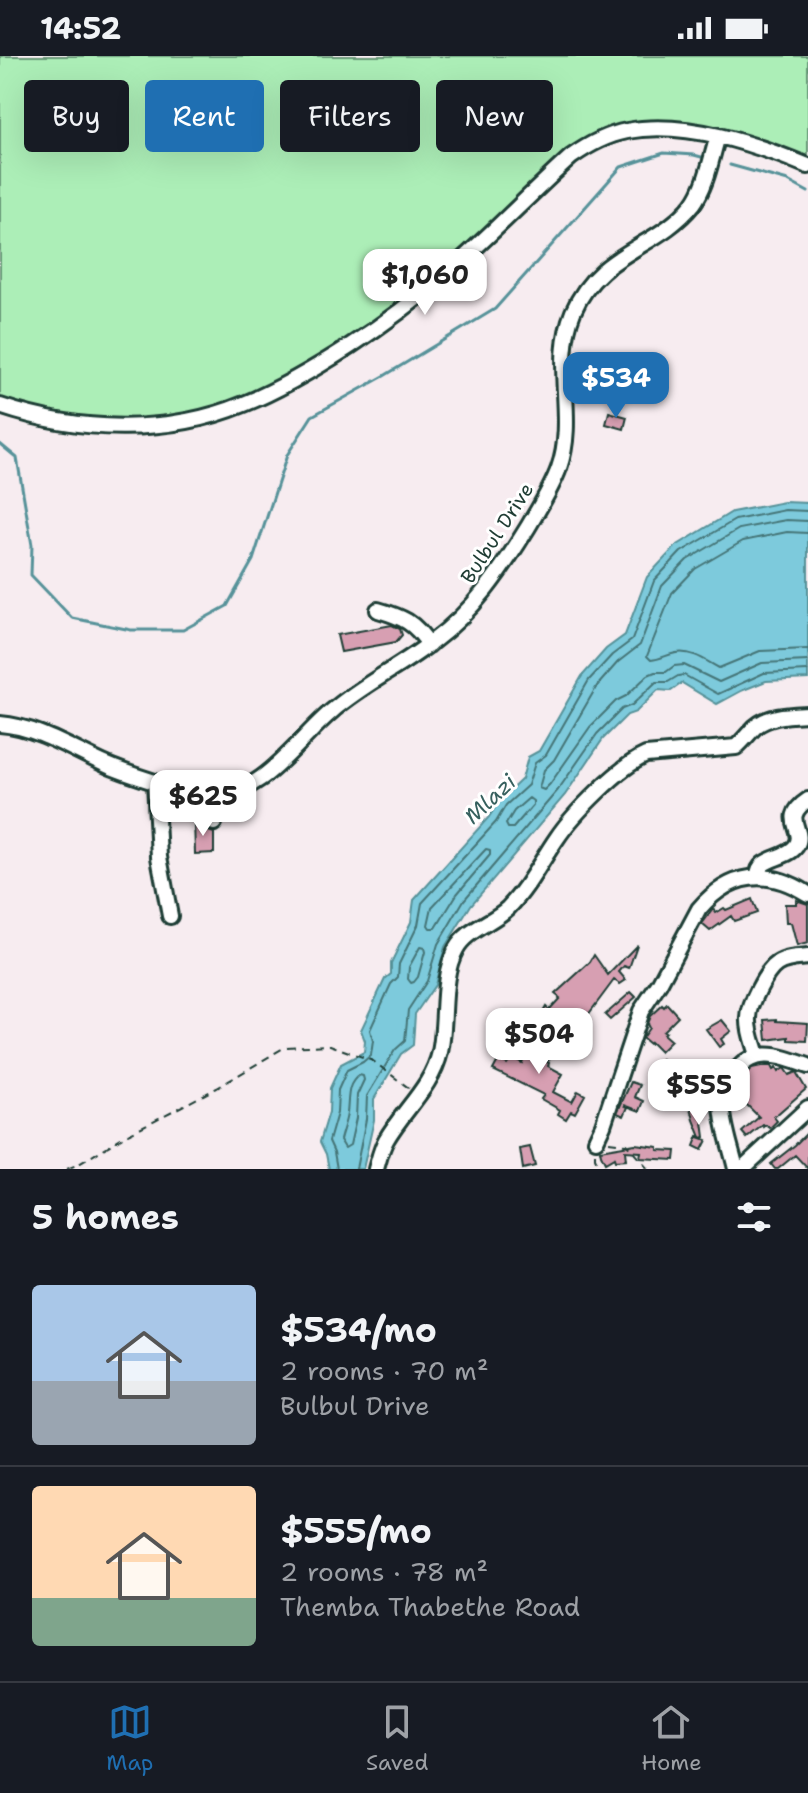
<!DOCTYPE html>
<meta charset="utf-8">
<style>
:root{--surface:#171b24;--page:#242831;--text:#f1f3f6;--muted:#9ea1a6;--line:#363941;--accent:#1f6fb2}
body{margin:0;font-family:"Shantell Sans",sans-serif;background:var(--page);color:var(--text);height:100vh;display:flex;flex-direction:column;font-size:30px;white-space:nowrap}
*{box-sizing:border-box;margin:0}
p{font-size:26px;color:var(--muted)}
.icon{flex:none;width:44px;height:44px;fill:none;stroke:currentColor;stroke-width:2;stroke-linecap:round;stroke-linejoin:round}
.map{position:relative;height:1113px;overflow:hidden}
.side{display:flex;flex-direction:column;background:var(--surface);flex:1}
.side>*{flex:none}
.banner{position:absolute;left:24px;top:24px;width:760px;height:72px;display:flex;gap:16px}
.price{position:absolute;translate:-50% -68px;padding:0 18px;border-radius:16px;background:#fff;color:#222;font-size:26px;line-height:52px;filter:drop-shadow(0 2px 4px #0008)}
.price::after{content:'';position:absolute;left:50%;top:48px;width:24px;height:18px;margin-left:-12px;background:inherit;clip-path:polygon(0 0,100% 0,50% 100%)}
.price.on{background:var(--accent);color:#fff}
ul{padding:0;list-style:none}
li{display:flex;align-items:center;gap:24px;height:200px;padding:0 32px}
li+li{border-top:2px solid var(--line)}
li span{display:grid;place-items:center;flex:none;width:224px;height:160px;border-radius:8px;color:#555}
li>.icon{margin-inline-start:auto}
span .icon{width:96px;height:96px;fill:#fffc;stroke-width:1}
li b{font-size:34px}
h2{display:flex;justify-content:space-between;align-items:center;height:96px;padding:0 32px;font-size:34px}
.chip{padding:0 28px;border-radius:8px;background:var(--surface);box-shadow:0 8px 32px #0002;font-size:28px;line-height:72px}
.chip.on{background:var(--accent);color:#fff}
.status{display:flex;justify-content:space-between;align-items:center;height:56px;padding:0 40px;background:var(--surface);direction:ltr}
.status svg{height:22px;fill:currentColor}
.menu{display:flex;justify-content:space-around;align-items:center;height:112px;border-top:2px solid var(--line);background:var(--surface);font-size:22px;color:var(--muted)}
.menu a{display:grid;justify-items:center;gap:4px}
.menu .on{color:var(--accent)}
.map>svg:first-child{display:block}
.green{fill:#aceeb7;stroke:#669676;stroke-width:2}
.water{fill:#7dcadc;stroke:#579299;stroke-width:2}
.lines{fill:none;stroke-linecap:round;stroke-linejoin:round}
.shore{stroke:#457577;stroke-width:2}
.stream{stroke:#579299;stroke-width:3}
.building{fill:#d79fb2;stroke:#1f3d34;stroke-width:2}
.minor-casing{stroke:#1f3d34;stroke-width:20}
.path{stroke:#1f3d34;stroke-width:2;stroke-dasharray:8 6;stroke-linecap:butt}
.minor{stroke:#fff;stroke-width:14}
.labels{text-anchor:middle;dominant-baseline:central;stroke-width:6;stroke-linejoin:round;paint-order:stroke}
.street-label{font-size:20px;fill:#1f3d34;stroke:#fff}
.water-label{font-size:22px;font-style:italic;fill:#36605e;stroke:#fff}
</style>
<div class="status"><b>14:52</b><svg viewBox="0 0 49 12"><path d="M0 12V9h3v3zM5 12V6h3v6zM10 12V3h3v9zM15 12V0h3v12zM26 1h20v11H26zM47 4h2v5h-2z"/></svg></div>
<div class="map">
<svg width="808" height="1113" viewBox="0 0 808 1113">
<rect width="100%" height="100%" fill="#f7ecf0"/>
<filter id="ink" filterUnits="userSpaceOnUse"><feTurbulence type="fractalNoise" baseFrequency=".0125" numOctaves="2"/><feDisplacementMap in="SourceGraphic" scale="16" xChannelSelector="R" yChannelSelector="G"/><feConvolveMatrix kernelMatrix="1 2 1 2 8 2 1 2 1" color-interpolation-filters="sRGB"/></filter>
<g filter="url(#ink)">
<path class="green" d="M0,0H808V109L658,71L588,87L415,244L262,340L188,362L119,370L0,348Z"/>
<path class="water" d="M784,446L808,447V623L766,625L741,635L717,648L682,627L671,635L658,634L636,656L627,659L603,683L565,739L471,849L445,891L435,929L415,958L413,989L401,998L374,1043V1064L363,1113H329L326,1098L320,1086L329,1056L330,1032L341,1008L364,996L365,985L361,974L385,923L391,918V907L411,866L414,844L489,761L500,744L522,723L528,701L539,695L582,620L606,593L625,579L647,521L676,490L732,456Z"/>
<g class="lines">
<path class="shore" d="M808,465L786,464L739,473L687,504L662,530L640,589L618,606L597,630L554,704L544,714L539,732L544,734L550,728L590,671L616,645L626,640L648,619L655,616H666L674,610L684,609L719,626L762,607L808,605
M808,477L787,476L743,485L695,513L672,537L647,600L651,604C661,603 666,599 676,597C692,594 706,605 719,612L760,595L808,593
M529,742L533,745V749L513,772H508L506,768L514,755Z
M486,793L490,794V799L457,838L436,872H430L428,869L432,851Z
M420,891L424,892L425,896L418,921L414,926L411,927L408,923L409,911Z
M359,1019L363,1020L364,1024L357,1039L356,1062L350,1089L345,1092L340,1084C342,1075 346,1066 347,1057C349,1042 346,1029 359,1019Z
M337,1113L334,1096L329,1085L337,1057L338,1034L347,1014L363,1006L371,999L373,985L370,974L391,928L398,921L399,908L418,869L422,847L496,766L506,749L528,729L535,707L546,699L589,624L612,599L632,584L654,525L681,496L735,464L785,454L808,455
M356,1113L366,1063L367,1040L395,994L405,985L408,954L427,925L438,888L464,844L558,734L597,678L622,653L632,649L656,626H668L678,620L684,619L718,638L764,617L808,615"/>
<path class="stream" d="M730,109L788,125L808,136
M0,388L17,402L32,489L31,519L72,562L131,574H183L227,550L253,504L287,399L312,360L384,320L495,253L621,111L664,97L694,99L705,102"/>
</g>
<path class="building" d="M609,356L627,361L624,373L606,368Z
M392,569L400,573L402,579L396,586L341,596L337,579Z
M194,761H201V770H205L208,775L214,777V797L195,798Z
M752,843L757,857L734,865L731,860L710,875L702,868L713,853L716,857L724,852L726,854Z
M796,844L808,848V887L797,890L791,867H786L785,848H796Z
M637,889L629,912L624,910L619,916L626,924L620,928L614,924L582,967L572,962L559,977L538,965L546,951L549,954L560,942L555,938L590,906L594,899L608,919Z
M631,936L636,941L610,964L605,959Z
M667,948L678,960L663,975L665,976L663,978L671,985L660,996L650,986L649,988L642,982L649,972L647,968L650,960L662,949L664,951Z
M777,963V965L808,967L807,985L789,984V981L767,984L765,964Z
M722,964L731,975L721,983L724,988L719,991L706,973Z
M533,976L546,989L543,992L553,998L547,1006L549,1007L548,1010L563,1018L553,1036L572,1046L578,1035L585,1039L575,1057L571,1055L566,1063L558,1058L560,1054L541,1043L544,1039L493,1014L499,1003L507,1008L512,1001L522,1007Z
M662,1003L669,1008L653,1029L647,1026Z
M766,1010H771L773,1014L776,1012L778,1016L784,1012L789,1019L796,1016L806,1033L774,1061L777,1065L770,1072L766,1069L764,1071L763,1069L747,1082L742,1076L759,1061L734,1036L748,1022L746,1018L752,1013Z
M631,1026L640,1029L635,1041L644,1045L640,1055L624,1049L628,1051L624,1060L617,1057Z
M701,1051L705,1081L701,1082L707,1084L702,1094L694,1090L698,1080L701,1081L694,1064L691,1052Z
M808,1076V1113L795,1099L778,1113H775L771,1108L795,1089Z
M635,1088L658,1091V1094L676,1095L675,1104L640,1102L641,1096L625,1095L626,1104L615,1105L614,1102L605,1107L601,1099L600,1094Z
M530,1091L535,1110L523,1113L520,1093Z"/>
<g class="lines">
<defs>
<path id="minor" d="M0,350C77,376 167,380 244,348C281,333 316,312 350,290C384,268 416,244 447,217C490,180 529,139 571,101C588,89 606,79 627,75C685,64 755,88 808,110
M378,554C402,561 415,566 429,589
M0,668C38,671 73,694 107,709C125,717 145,723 164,729C180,734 195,740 211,740C264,739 296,685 332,655C363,628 400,611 432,586C474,555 501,515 528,471C539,452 552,432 559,412C577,361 552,307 573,256C599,195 657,193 693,148C707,129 711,102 718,80
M155,726L159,801L170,860
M204,739L214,767
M758,821C757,800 785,805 796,790C807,774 779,763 808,744
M757,999C754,988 748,975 749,962C749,949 766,915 777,908C786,902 798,902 808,901
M596,1084L603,1069L641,955L659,928L699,853C730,816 768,812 808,838
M376,1113C379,1103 381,1093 386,1084C403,1054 432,1031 440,996C447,964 440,922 456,893C466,874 492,867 508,852C528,832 541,805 557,782C573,758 620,710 646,699L736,691C744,684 748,678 755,671C769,659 790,659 808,658
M736,1113C731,1091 722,1068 722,1045C722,1037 726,1029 731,1022C751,989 778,999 808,1010
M742,1113L808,1052"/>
</defs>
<use href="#minor" class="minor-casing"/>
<path class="path" d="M609,1086L626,1088L648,1113
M595,1097V1102L600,1113
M67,1113L79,1108L126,1079L217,1032L285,991L330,989L373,1005L410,1033"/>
<use href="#minor" class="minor"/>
</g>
</g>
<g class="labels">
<g class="street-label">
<text transform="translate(497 477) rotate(-57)">Bulbul Drive</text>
</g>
<g class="water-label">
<text transform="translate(490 743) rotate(-43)">Mlazi</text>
</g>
</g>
</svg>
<b class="price" style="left:425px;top:261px">$1,060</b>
<b class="price on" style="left:616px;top:364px">$534</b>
<b class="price" style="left:203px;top:782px">$625</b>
<b class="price" style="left:539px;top:1020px">$504</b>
<b class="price" style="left:699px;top:1071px">$555</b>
<div class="banner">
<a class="chip">Buy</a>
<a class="chip on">Rent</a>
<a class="chip">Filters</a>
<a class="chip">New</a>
</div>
</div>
<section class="side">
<h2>5 homes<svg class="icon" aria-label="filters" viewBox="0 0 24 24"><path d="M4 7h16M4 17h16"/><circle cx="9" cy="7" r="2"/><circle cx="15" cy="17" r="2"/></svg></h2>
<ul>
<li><span style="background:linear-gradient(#a9c7e8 60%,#9aa5b1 0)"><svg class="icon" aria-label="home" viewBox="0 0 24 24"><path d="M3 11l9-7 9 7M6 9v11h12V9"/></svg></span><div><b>$534/mo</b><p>2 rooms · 70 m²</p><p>Bulbul Drive</p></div></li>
<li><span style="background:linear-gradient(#ffd9b3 70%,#7fa58c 0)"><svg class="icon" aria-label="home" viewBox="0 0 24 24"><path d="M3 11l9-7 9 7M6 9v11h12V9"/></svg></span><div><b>$555/mo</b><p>2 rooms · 78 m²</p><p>Themba Thabethe Road</p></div></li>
</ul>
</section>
<nav class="menu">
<a class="on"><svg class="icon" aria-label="map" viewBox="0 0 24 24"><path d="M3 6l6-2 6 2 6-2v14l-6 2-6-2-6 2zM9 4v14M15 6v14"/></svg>Map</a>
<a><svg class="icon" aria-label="saved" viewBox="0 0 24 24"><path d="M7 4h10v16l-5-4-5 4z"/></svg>Saved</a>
<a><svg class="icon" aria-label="home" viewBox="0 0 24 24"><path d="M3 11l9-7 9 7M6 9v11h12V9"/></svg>Home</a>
</nav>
